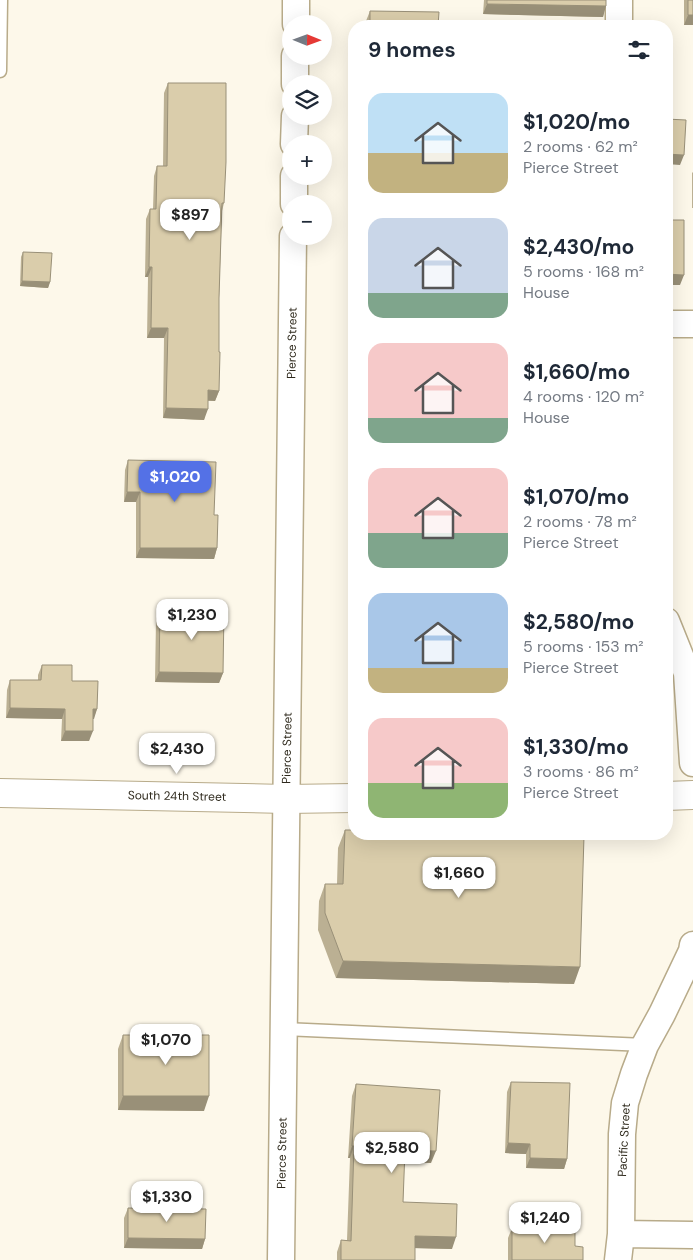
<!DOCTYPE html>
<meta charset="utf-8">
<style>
:root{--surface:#fff;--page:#f6f6f7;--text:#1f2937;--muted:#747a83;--accent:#5471e6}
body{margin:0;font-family:"DM Sans",sans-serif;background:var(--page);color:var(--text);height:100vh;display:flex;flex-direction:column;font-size:19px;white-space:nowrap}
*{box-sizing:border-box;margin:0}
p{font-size:16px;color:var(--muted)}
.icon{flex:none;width:28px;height:28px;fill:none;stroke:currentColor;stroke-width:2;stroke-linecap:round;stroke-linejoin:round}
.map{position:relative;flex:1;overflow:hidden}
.panel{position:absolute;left:348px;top:20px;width:325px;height:820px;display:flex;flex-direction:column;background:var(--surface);border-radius:20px;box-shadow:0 5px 20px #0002}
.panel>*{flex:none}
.needle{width:32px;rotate:91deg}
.fabs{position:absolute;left:282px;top:15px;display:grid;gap:10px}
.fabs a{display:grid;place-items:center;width:50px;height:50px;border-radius:50%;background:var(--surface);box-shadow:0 5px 20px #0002;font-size:25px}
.price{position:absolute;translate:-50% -42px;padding:0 11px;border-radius:10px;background:#fff;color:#222;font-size:16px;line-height:32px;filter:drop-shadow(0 1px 2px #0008)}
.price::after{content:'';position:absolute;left:50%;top:30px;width:15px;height:11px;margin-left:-8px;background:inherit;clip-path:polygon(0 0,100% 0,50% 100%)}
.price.current{background:var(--accent);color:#fff}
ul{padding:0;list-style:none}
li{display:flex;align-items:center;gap:15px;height:125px;padding:0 20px}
li span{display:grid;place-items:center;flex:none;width:140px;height:100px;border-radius:15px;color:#555}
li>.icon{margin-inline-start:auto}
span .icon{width:60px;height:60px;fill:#fffc;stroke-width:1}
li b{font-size:21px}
h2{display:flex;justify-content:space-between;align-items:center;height:60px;padding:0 20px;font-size:21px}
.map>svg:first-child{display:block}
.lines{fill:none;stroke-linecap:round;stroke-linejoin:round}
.lane-casing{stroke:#b8ab8a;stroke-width:15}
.street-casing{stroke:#b8ab8a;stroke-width:29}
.secondary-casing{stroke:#b8ab8a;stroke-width:30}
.lane{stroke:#fff;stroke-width:12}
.street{stroke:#fff;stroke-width:26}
.secondary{stroke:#fff;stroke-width:28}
.wall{fill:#bbb093}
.shaded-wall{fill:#999078}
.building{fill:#dacdab;stroke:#999078}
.labels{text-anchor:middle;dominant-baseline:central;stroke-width:4.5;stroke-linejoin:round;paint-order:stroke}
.street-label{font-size:12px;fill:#2e291c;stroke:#fff}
</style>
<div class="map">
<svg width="693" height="1260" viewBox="0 0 693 1260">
<rect width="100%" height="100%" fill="#fdf8ea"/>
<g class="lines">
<defs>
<path id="lane" d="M0,71L1,0
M284,1029L645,1045"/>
<path id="street" d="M296,24V0
M619,26V0
M295,84V56
M294,144L295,116
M294,204V176
M666,324H693
M666,621L687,673L693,763
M621,1234L693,1235
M281,1260L293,236
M618,1260L621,1234L622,1134L625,1103L634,1074L645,1045L662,1014L692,951L693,945"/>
<path id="secondary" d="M0,793L286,799L354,798
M666,796L693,795"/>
</defs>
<use href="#lane" class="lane-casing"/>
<use href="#street" class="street-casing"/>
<use href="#secondary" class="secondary-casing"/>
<use href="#lane" class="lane"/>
<use href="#street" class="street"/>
<use href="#secondary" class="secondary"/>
</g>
<path class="wall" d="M484,0H606L603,17L483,14Z
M684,0H693V25H684Z
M370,11L438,26H366V21Z
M168,83L224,203L222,211L219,298V391L215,401H208L204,420L163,418L164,338H147L148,277H145L146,219L150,209H153L154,176L157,166H163L164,93Z
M693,172V208H692V173Z
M23,252L50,282L48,288L20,286L21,257Z
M128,460L214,515L217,548L214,559L136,558V502H124L125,470Z
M160,609L223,673L219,683L155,682L156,619Z
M42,665L97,709L93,719L89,741H61L62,719L6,718L7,690L10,680H38V675Z
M345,830L574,984L336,978L318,930L319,901L325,884H337L338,848Z
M123,1035L204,1111L118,1110V1049Z
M511,1082L567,1159L564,1169L526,1168V1154L505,1153L507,1092Z
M356,1084L431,1163L404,1162L403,1202L452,1249L415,1248V1260H337V1252L341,1240H347L350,1158H348L352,1096Z
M128,1208L205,1239L202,1249L124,1248V1218Z
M512,1228L583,1260H508V1238Z"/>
<path class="shaded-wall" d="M487,4L606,6L603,17L483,14Z
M688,15H693V25H684Z
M666,154L684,155L680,165L666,164Z
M149,267H152L148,277H145Z
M666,274L684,275L680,285H666Z
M22,281L50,282L48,288L20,286Z
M151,328H168L164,338H147Z
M208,390L219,391L215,401L205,400Z
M166,408L208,409L204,420L163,418Z
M127,492H140L136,502H124Z
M140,548H217L214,559L136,558Z
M159,672L223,673L219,683L155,682Z
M10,708L65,709L62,719L6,718Z
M93,709H97L94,719H89Z
M65,731H93L89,741H61Z
M343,961L580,967L574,984L336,978Z
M123,1096H209L204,1111L118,1110Z
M508,1143L530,1144L526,1154L505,1153Z
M352,1146H354L350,1158H348Z
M405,1150L436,1151L431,1163L400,1161Z
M530,1158L567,1159L564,1169L526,1168Z
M415,1236L456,1237L452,1249L411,1248Z
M128,1238L205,1239L202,1249L124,1248Z"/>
<path class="building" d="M487,0H606V6L487,4Z
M688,0H693V15H688Z
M370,11L439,12L438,26H370Z
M168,83H226V162L224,203H222L219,298V352H220L219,391L208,390V409L166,408L168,328H151L152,267H149L150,209H156L157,166H167Z
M666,119L686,120L684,155L666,154Z
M666,220H684V275L666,274Z
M23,252L52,253L50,282L22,281Z
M128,460L216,462L214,515H218L217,548H140V492H127Z
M160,609L224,610L223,673L159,672Z
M42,665H72V681H98L97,709H93V731H65V709L10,708V680H41Z
M345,830H354V834H485L584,836L580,967L343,961L325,913V884H343Z
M123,1035H209V1096H123Z
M511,1082L570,1083L567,1159L530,1158V1144L508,1143Z
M356,1084L440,1090L436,1151L405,1150L403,1202L457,1204L456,1237L415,1236V1260H341V1240L351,1241L354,1146H352Z
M128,1208L206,1209L205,1239L128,1238Z
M512,1228H575V1246L583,1247V1260H512Z"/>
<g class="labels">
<g class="street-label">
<text transform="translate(292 343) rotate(-89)">Pierce Street</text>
<text transform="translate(287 748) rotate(-89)">Pierce Street</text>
<text transform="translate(177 796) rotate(1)">South 24th Street</text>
<text transform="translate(624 1140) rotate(-87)">Pacific Street</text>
<text transform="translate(282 1153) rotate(-89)">Pierce Street</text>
</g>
</g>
</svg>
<div class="fabs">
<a><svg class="needle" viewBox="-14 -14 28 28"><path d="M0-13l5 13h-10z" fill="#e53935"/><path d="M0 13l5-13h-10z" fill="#747a83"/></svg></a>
<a><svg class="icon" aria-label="layers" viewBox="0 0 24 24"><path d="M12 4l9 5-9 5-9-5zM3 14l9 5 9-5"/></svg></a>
<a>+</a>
<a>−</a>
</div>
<b class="price" style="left:190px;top:241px">$897</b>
<b class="price current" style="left:175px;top:503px">$1,020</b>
<b class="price" style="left:192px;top:641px">$1,230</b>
<b class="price" style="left:177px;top:775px">$2,430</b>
<b class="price" style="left:459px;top:899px">$1,660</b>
<b class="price" style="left:166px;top:1066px">$1,070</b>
<b class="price" style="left:392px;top:1174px">$2,580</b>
<b class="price" style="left:167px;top:1223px">$1,330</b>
<b class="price" style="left:545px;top:1244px">$1,240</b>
<section class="panel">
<h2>9 homes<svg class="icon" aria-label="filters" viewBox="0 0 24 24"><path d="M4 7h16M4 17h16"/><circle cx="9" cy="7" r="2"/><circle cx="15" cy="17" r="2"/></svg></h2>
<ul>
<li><span style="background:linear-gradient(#bfe0f5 60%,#c2b280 0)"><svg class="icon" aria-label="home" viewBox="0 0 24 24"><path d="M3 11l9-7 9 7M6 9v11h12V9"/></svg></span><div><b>$1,020/mo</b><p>2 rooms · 62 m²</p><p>Pierce Street</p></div></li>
<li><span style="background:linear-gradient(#c9d6e8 75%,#7fa58c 0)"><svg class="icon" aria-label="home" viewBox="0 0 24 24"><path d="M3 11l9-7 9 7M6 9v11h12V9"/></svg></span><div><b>$2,430/mo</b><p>5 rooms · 168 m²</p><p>House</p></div></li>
<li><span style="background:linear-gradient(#f6c9c9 75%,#7fa58c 0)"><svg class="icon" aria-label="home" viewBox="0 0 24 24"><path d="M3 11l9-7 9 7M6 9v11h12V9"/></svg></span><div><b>$1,660/mo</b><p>4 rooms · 120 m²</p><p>House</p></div></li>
<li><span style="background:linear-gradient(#f6c9c9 65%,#7fa58c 0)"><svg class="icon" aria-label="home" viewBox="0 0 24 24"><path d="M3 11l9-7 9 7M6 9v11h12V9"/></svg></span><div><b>$1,070/mo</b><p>2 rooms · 78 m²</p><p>Pierce Street</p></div></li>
<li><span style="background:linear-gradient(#a9c7e8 75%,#c2b280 0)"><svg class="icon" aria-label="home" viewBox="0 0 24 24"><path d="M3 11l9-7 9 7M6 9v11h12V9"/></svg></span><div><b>$2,580/mo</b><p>5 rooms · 153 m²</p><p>Pierce Street</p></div></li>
<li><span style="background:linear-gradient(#f6c9c9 65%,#8fb573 0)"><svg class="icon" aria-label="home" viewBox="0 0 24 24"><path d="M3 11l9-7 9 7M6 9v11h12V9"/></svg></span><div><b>$1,330/mo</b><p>3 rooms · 86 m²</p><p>Pierce Street</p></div></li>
</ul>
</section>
</div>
